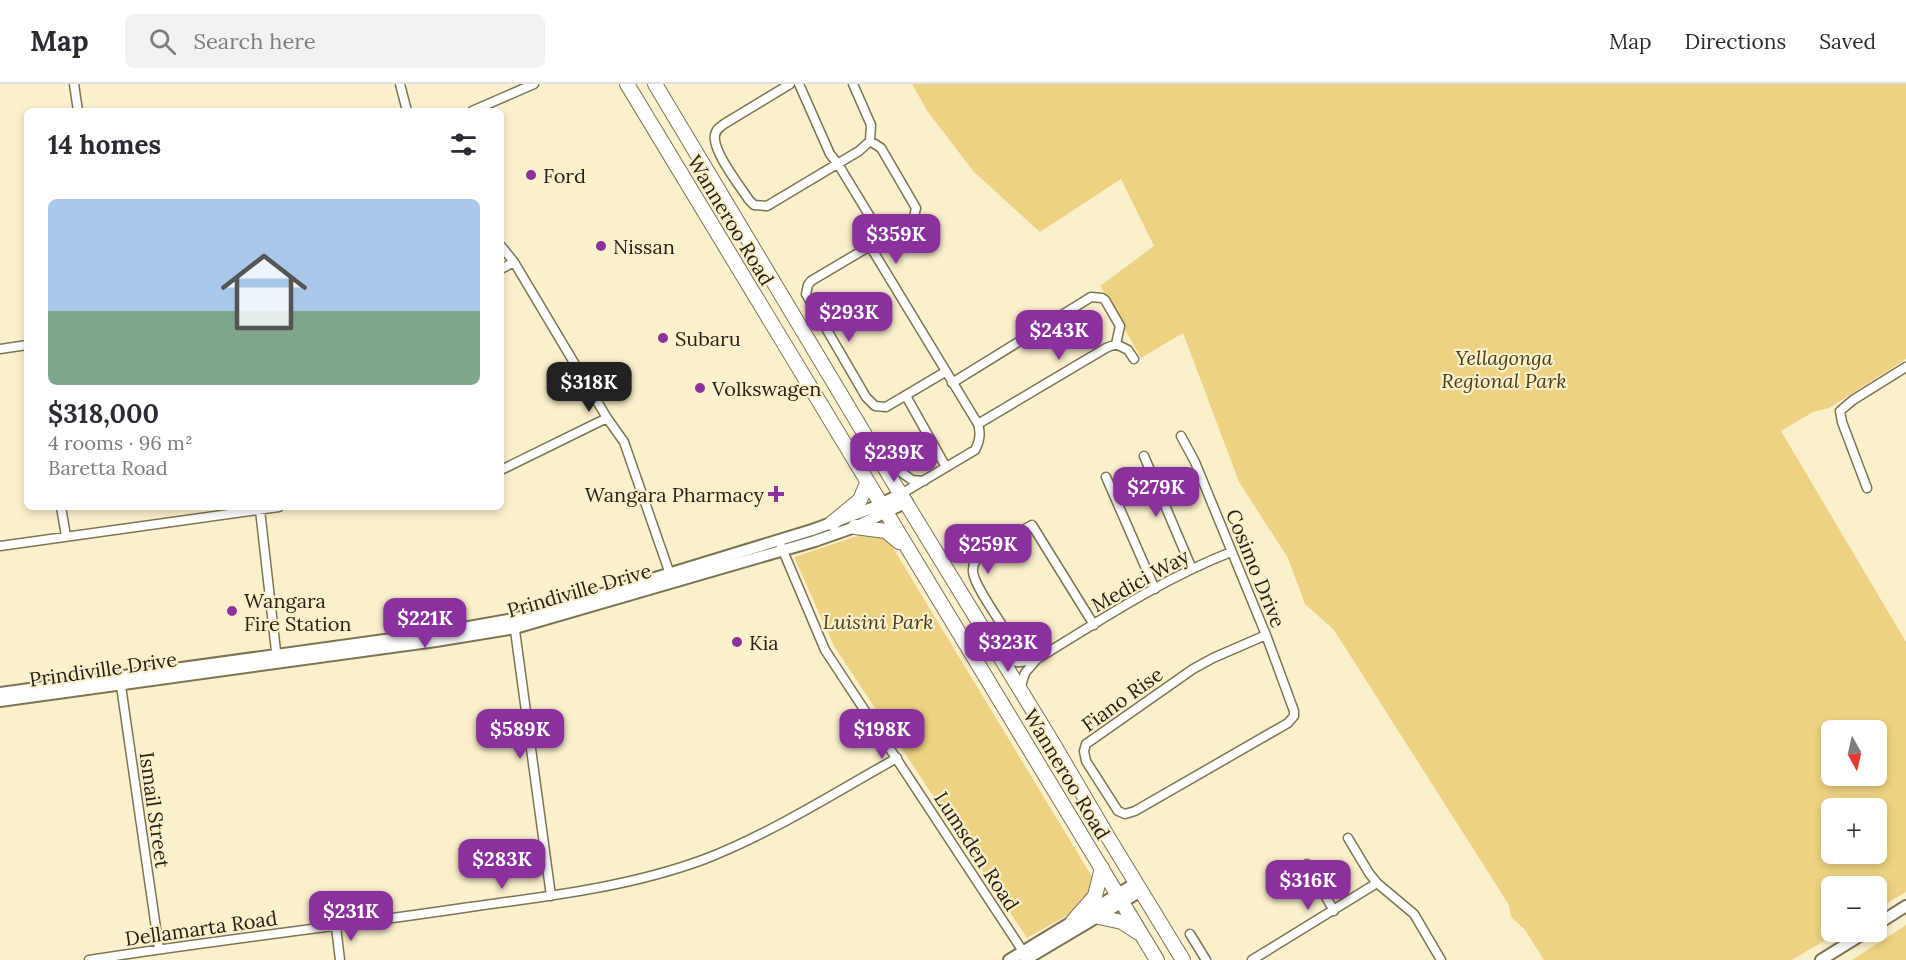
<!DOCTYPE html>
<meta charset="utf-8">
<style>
:root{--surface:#fff;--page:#f2f2f3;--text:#2b2b33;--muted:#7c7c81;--line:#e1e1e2;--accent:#8b319d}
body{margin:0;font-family:Lora,serif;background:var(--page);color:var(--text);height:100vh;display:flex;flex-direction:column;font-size:22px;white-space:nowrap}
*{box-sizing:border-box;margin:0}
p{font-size:20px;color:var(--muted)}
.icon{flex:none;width:33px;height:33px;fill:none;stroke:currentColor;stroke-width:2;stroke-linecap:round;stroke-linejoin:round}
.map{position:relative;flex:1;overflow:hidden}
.side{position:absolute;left:24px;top:24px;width:480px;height:402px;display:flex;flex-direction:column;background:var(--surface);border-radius:9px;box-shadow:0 3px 9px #0003}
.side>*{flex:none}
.needle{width:39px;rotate:172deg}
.buttons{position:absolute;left:1821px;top:636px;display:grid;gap:12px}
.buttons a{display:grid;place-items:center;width:66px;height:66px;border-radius:9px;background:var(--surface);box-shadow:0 3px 9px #0003;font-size:30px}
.price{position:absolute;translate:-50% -51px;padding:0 14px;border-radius:12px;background:var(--accent);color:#fff;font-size:20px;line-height:39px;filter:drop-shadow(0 2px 3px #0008)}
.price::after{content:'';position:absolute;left:50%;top:36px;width:18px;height:14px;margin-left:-9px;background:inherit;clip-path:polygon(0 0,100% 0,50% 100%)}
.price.on{background:#222;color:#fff}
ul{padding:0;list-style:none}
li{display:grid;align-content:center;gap:12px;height:318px;padding:0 24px}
li span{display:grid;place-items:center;height:186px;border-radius:9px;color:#555}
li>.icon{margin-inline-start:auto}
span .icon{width:108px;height:108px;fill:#fffc;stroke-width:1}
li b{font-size:26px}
h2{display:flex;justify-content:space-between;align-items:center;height:72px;padding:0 24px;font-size:26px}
header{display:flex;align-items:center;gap:36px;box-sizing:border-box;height:84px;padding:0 30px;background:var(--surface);border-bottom:2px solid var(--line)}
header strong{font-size:28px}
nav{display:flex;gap:33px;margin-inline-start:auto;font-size:21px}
.search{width:420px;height:54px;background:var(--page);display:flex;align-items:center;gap:15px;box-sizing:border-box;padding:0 21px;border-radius:9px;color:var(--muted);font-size:22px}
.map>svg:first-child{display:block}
.green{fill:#ecd282;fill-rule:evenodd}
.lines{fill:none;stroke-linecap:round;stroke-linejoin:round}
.minor-casing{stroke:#7e7454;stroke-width:11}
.tertiary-casing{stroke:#7e7454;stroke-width:14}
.trunk-casing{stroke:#7e7454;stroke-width:16}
.minor{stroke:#fff;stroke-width:8}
.tertiary{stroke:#fff;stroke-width:10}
.trunk{stroke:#fff;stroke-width:14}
.poi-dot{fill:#8b319d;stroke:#fbf0cc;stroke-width:2}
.labels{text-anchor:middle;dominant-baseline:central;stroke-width:4.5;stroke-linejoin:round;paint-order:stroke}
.poi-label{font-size:20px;fill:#262215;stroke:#fbf0cc;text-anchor:start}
.street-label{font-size:20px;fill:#262215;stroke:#fbf0cc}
.park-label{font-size:20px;font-style:italic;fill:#483d17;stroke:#fbf0cc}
</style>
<header>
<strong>Map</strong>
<div class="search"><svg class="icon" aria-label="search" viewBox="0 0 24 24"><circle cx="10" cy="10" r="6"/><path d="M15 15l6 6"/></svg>Search here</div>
<nav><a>Map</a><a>Directions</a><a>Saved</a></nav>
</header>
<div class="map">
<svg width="1906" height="876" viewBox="0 0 1906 876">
<rect width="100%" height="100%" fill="#fbf0cc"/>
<path class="green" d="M912,0H1906V275L1829,324L1813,328L1781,347L1906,558V808L1877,825L1876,802H1832V848H1839L1792,876H1544L1525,846L1511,833L1509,821L1334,546L1305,520L1288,474L1239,398L1183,249L1141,274L1100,202L1154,162L1121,95L1040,148L974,88L928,28ZM1832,646H1876V692H1832ZM1832,724H1876V770H1832Z
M878,439L1103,811L1027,854L834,562L794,473L860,451Z
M1906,841V876H1852Z"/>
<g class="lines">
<defs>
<path id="minor" d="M74,0L78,27
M400,0L407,27
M790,0L724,40C719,44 716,45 715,51C712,67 740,102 749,116L754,121L767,122L859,67L870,57L871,41L853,0
M799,0L830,70L838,80L883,154
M472,27L534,0
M870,57L881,64L916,124L914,133L911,136L870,162L978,340C981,349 980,357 975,366L901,410
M501,162L514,178L607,334L624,358L671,493
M870,162L811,197L808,201L806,210L866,313L875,322L886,323L945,288
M501,185L514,178
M0,265L27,261
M952,299L1091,213L1102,214L1105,216L1120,242L1116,260
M906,312L946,383
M978,340L1106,264L1116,260L1128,266L1134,275
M1181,352L1195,378L1266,551L1294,627V632L1288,639L1135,727L1125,730L1118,727L1086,677L1084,667L1086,660L1193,585L1213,574L1266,551
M1144,372L1192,485
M883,375L912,396L924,397
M501,386L607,334
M1106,393L1155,505
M1867,404L1842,338L1840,327L1853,316L1906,283
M61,423L66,452
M260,426L277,576
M0,462L279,423
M781,462L825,566L1026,872
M514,539L551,812
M1011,555C1003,541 974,502 973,488C972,479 978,472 984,467L1032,441L1094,541
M1003,565C1014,584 1018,578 1037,575
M120,595L159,865
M1020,605L1025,589L1037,575C1099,537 1162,495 1231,468
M1348,754L1369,789L1377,799L1414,830L1441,876
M1307,780L1334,827
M336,843L340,876
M1190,850L1206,876
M89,876C216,856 343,842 470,823C549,812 630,803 705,775C772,749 834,709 897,674
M1252,876L1377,799"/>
<path id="tertiary" d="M0,609L435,549L513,535L583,516L812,446L872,424L901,410
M0,617L436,557L515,544L815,457L855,443L907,418
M1876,841L1906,822
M1009,876L1136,799
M1025,876L1141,807
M1821,876L1866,848"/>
<path id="trunk" d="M627,0L1157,876
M655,0L895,401L1054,661L1108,753L1183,876
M832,439L860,416L867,399
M855,443L886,447L899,458
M1099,833L1122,838L1139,849
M1073,837L1095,812L1102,784"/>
</defs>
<use href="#minor" class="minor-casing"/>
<use href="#tertiary" class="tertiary-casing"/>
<use href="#trunk" class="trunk-casing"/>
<use href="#minor" class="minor"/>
<use href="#tertiary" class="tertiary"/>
<use href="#trunk" class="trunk"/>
</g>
<g class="poi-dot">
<circle cx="531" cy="91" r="6"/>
<circle cx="601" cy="162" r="6"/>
<circle cx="663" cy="254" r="6"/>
<circle cx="700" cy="304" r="6"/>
<path d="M773 401h6v6h6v6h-6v6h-6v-6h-6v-6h6z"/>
<circle cx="232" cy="527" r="6"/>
<circle cx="737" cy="558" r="6"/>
</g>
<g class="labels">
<g class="poi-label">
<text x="543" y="91">Ford</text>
<text x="613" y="162">Nissan</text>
<text x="675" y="254">Subaru</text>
<text x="712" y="304">Volkswagen</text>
<text x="764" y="410" text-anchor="end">Wangara Pharmacy</text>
<text x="244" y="516">Wangara<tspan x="244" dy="23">Fire Station</tspan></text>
<text x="749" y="558">Kia</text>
</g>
<g class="street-label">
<text transform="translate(731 136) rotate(59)">Wanneroo Road</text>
<text transform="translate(1256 484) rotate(68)">Cosimo Drive</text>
<text transform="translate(1140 496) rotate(-29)">Medici Way</text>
<text transform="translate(579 506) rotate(-16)">Prindiville Drive</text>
<text transform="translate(103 585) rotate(-8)">Prindiville Drive</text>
<text transform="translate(1122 615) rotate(-36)">Fiano Rise</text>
<text transform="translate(1067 690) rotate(59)">Wanneroo Road</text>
<text transform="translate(155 726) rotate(82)">Ismail Street</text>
<text transform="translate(977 767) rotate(57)">Lumsden Road</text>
<text transform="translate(201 844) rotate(-8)">Dellamarta Road</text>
</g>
<g class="park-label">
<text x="1504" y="273">Yellagonga<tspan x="1504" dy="23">Regional Park</tspan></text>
<text x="878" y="537">Luisini Park</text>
</g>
</g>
</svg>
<div class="buttons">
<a><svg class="needle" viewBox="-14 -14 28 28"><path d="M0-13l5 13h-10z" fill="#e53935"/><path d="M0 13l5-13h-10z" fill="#7c7c81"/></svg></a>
<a>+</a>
<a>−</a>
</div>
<b class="price" style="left:896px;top:181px">$359K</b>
<b class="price" style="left:849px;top:259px">$293K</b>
<b class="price" style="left:1059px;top:277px">$243K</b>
<b class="price on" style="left:589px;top:329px">$318K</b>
<b class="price" style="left:894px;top:399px">$239K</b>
<b class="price" style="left:1156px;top:434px">$279K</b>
<b class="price" style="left:988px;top:491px">$259K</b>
<b class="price" style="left:425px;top:565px">$221K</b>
<b class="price" style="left:1008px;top:589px">$323K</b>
<b class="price" style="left:520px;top:676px">$589K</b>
<b class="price" style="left:882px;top:676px">$198K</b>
<b class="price" style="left:502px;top:806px">$283K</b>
<b class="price" style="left:1308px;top:827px">$316K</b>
<b class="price" style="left:351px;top:858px">$231K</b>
<section class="side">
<h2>14 homes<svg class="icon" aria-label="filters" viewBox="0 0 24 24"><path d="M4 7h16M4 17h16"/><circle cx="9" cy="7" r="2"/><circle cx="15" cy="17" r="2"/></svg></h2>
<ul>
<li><span style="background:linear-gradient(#a9c7e8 60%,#7fa58c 0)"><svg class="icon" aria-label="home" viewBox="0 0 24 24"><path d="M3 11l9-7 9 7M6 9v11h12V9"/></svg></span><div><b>$318,000</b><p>4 rooms · 96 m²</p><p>Baretta Road</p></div></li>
</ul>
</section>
</div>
